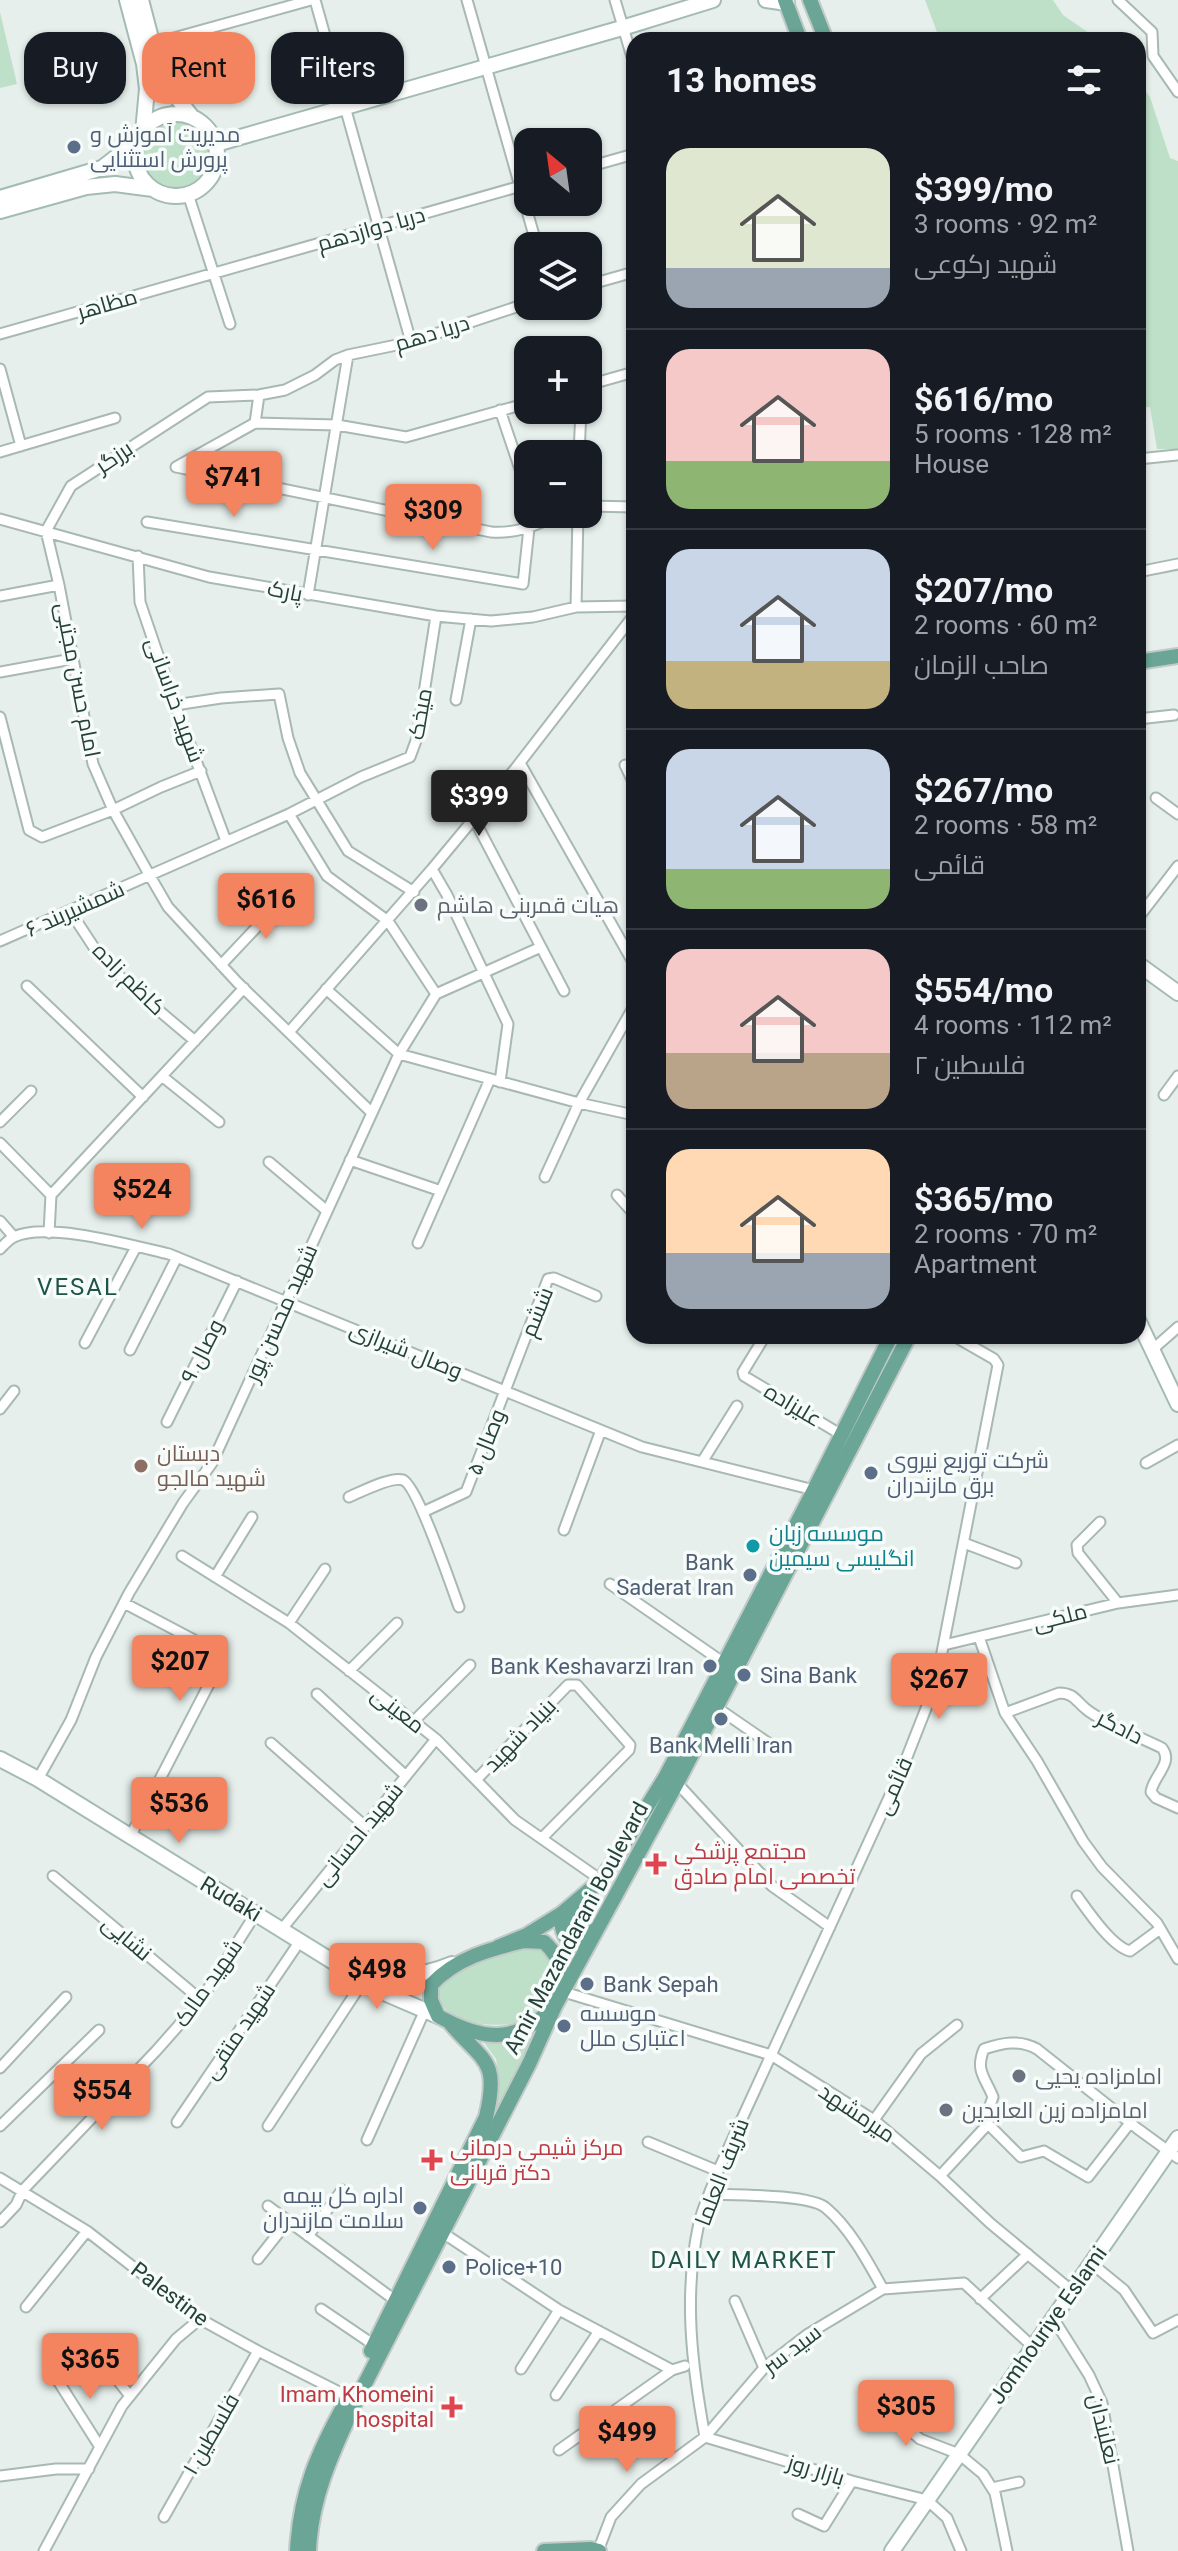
<!DOCTYPE html>
<meta charset="utf-8">
<style>
:root{--surface:#171b24;--page:#20242c;--text:#f1f3f6;--muted:#9ea1a6;--line:#363941;--accent:#f4845f}
body{margin:0;font-family:Roboto,Cairo,sans-serif;background:var(--page);color:var(--text);height:100vh;display:flex;flex-direction:column;font-size:30px;white-space:nowrap}
*{box-sizing:border-box;margin:0}
p{font-size:26px;color:var(--muted)}
.icon{flex:none;width:44px;height:44px;fill:none;stroke:currentColor;stroke-width:2;stroke-linecap:round;stroke-linejoin:round}
.map{position:relative;flex:1;overflow:hidden}
.panel{position:absolute;left:626px;top:32px;width:520px;height:1312px;display:flex;flex-direction:column;background:var(--surface);border-radius:24px;box-shadow:0 2px 6px #0004}
.panel>*{flex:none}
.banner{position:absolute;left:24px;top:32px;width:482px;height:72px;display:flex;gap:16px}
.needle{width:52px;rotate:331deg}
.tools{position:absolute;left:514px;top:128px;display:grid;gap:16px}
.tools a{display:grid;place-items:center;width:88px;height:88px;border-radius:16px;background:var(--surface);box-shadow:0 2px 6px #0004;font-size:40px}
.price{position:absolute;translate:-50% -68px;padding:0 18px;border-radius:8px;background:var(--accent);color:#111;font-size:26px;line-height:52px;filter:drop-shadow(0 2px 4px #0008)}
.price::after{content:'';position:absolute;left:50%;top:48px;width:24px;height:18px;margin-left:-12px;background:inherit;clip-path:polygon(0 0,100% 0,50% 100%)}
.price.selected{background:#222;color:#fff}
ul{padding:0;list-style:none}
li{display:flex;align-items:center;gap:24px;height:200px;padding:0 40px}
li+li{border-top:2px solid var(--line)}
li span{display:grid;place-items:center;flex:none;width:224px;height:160px;border-radius:24px;color:#555}
li>.icon{margin-inline-start:auto}
span .icon{width:96px;height:96px;fill:#fffc;stroke-width:1}
li b{font-size:34px}
h2{display:flex;justify-content:space-between;align-items:center;height:96px;padding:0 40px;font-size:34px}
.chip{padding:0 28px;border-radius:24px;background:var(--surface);box-shadow:0 2px 6px #0004;font-size:28px;line-height:72px}
.chip.selected{background:var(--accent);color:#111}
.map>svg:first-child{display:block}
.green{fill:#bfe0c8}
.lines{fill:none;stroke-linecap:round;stroke-linejoin:round}
.minor-casing{stroke:#a8b8b2;stroke-width:13}
.secondary-casing{stroke:#a4bbb3;stroke-width:18}
.primary-casing{stroke:#c2cac8;stroke-width:18}
.minor{stroke:#fff;stroke-width:9}
.secondary{stroke:#fff;stroke-width:14}
.primary{stroke:#6aa596;stroke-width:14}
.service-dot{fill:#5c6f8a;stroke:#f7fbf9;stroke-width:3}
.worship-dot{fill:#6b7280;stroke:#f7fbf9;stroke-width:3}
.education-dot{fill:#8d6e63;stroke:#f7fbf9;stroke-width:3}
.culture-dot{fill:#0f9aa8;stroke:#f7fbf9;stroke-width:3}
.health-dot{fill:#e0444e;stroke:#f7fbf9;stroke-width:3}
.labels{text-anchor:middle;dominant-baseline:central;stroke-width:7;stroke-linejoin:round;paint-order:stroke}
.service-label{font-size:22px;fill:#4e5e75;stroke:#f7fbf9;text-anchor:start}
.street-label{font-size:22px;fill:#24423a;stroke:#f7fbf9}
.worship-label{font-size:22px;fill:#5b616d;stroke:#f7fbf9;text-anchor:start}
.education-label{font-size:22px;fill:#785e54;stroke:#f7fbf9;text-anchor:start}
.culture-label{font-size:22px;fill:#0d838f;stroke:#f7fbf9;text-anchor:start}
.health-label{font-size:22px;fill:#be3a42;stroke:#f7fbf9;text-anchor:start}
.neighbourhood-label{font-size:24px;letter-spacing:2px;fill:#1f5548;stroke:#f7fbf9}
</style>
<div class="map">
<svg width="1178" height="2551" viewBox="0 0 1178 2551">
<rect width="100%" height="100%" fill="#e6efeb"/>
<path class="green" d="M925,0H1053L1063,15L1099,40H940Z
M0,12L17,84L0,88Z
M1138,81L1150,97L1170,158L1178,161V449H1157L1150,407L1138,408Z
M142 155a34 34 0 1 1 68 0a34 34 0 1 1-68 0Z
M520,1948L542,1950C559,1969 556,1993 536,2010C532,2014 527,2019 521,2021C501,2029 450,2025 441,2002C440,1998 440,1994 439,1989C461,1965 490,1957 520,1948Z
M542,2025L344,2421L335,2429L465,2168L497,2098L498,2072L496,2059L483,2041L517,2040Z"/>
<g class="lines">
<defs>
<path id="minor" d="M315,0L411,342
M467,0L537,246
M615,0L634,64
M1118,0L1152,32L1153,56L1178,92
M152,44L311,0
M588,167L634,154
M188,194L230,324
M588,285L634,272
M0,334L528,184
M0,369L21,446
M588,385L634,372
M500,410L528,493
M255,423L337,425L406,437L528,403
M255,423L259,395
M0,452L115,418
M579,454L581,410
M1138,459L1177,455
M176,467L491,532C517,534 537,525 560,514
M176,467L255,423
M588,506L634,507
M0,519L209,577L436,616L491,621L533,617L576,607L634,606
M147,522L523,584L529,528
M138,556L140,602L172,696L226,841
M1138,572L1178,564
M308,595L348,355
M0,596L59,585
M576,607L578,514
M0,672L72,659
M456,700L471,619
M175,705L221,698L279,694L288,738L300,773L348,851L414,892
M0,717L29,830L42,837L113,810L161,787L201,771
M1138,719L1174,715
M520,763L634,964
M625,765L634,784
M1156,798L1178,814
M289,814L327,876L388,921L436,994
M474,819L564,991
M432,869L447,895L508,1024L500,1082
M70,911L95,949L125,982L195,1041
M1138,918L1178,866
M0,941L289,814L361,777L410,757L417,738L436,616
M221,965L287,895
M27,986L143,1097
M326,989L399,1054L436,994L541,947
M289,1032L432,869L515,769L634,615
M163,1077L219,1122
M1164,1095L1178,1076
M372,1113L237,982L168,907L150,876L113,810L93,764L59,585L46,531L71,486L208,397L259,395L285,390L315,375L335,360L348,355L411,342L528,303
M0,1122L31,1091
M0,1143L51,1195L49,1233
M350,1160L441,1191
M269,1162L327,1211
M545,1177L579,1103L634,1006
M51,1195L244,988
M617,1195L634,1214
M0,1221L14,1237
M418,1243L490,1079
M0,1249C4,1245 9,1239 14,1237C46,1221 134,1246 169,1254L642,1447L814,1490
M765,1336L743,1372L744,1376L840,1434
M85,1343L136,1247
M130,1350L177,1257
M1152,1350L1178,1327
M0,1409L14,1391
M167,1422L237,1281
M702,1462L737,1406
M1146,1463L1178,1445
M349,1497C361,1492 391,1476 403,1480C417,1485 452,1588 459,1607
M423,1512L466,1492L548,1279L554,1278L596,1296
M1100,1522L1077,1545L1078,1553L1118,1603
M564,1530L601,1430
M964,1543L1016,1563
M182,1556L289,1623L436,1739L515,1820L601,1880
M215,1577L252,1517
M610,1584L724,1663
M124,1603L217,1652L221,1661L130,1837
M289,1623L325,1569
M979,1637L1005,1713L1037,1761L1083,1841L1102,1867L1157,1923L1178,1959
M944,1645L1118,1603L1178,1595
M349,1671L397,1623
M317,1694L406,1776
M716,1707L777,1749
M1005,1713L1059,1693C1074,1693 1076,1701 1086,1709C1101,1722 1142,1738 1162,1748C1174,1763 1153,1776 1151,1792L1156,1798L1178,1808
M413,1722L470,1665
M271,1743L365,1826
M38,1779L71,1720L96,1657L129,1593L183,1503L212,1463L399,1054L579,1103L634,1115
M476,1780L568,1685H577L630,1745L629,1750L542,1838
M677,1783L772,1886L830,1927
M53,1876L201,2000
M1077,1896C1088,1911 1112,1947 1130,1951L1160,1929
M282,1929L436,1739
M564,1992L771,2055L874,2120L940,2176L990,2223L1072,2291
M0,2068L66,1997
M874,2120L921,2054L957,2025
M177,2122L300,1941
M988,2124L1021,2157L1044,2151L1088,2177L1130,2123
M0,2126L99,2030
M268,2126L364,1980
M367,2140L425,2010
M648,2142L718,2171
M940,2176L988,2124V2111L993,2097C985,2077 975,2071 984,2049C1002,2043 1019,2039 1037,2049L1138,2129L1178,2158
M0,2178L87,2231L200,2319L258,2351L349,2397
M710,2194C733,2195 810,2194 826,2208C850,2228 868,2262 883,2289
M268,2206L396,2301
M0,2222L16,2205L23,2190L156,2051L201,2000L256,1913
M443,2233L559,2310L672,2370L685,2366
M308,2236L342,2190
M258,2259L288,2221
M1091,2263L1124,2290L1153,2333L1178,2320
M980,2299L1028,2254
M735,2301L764,2368
M26,2307L87,2231
M321,2309L374,2345
M1053,2318L1089,2375L1102,2403L1128,2551
M90,2345L130,2396
M521,2369L559,2310
M53,2373L100,2447
M556,2395L599,2331
M876,2401L920,2439L959,2454L983,2474L995,2493L1007,2551
M705,2437C692,2366 683,2295 699,2223C703,2206 712,2188 718,2171L903,1767L936,1683L998,1365L994,1359L954,1336
M705,2437L852,2481L927,2500L947,2518L961,2551
M559,2450L672,2370
M0,2476L56,2469H89
M992,2488L1019,2482
M798,2514L824,2526L852,2481
M164,2517L258,2351
M44,2551L122,2406L176,2339L200,2319
M598,2551L611,2517L641,2484L705,2437L764,2368L808,2334L883,2289L964,2283L1033,2347"/>
<path id="secondary" d="M127,0L144,64L147,89L143,132
M141,0L157,61L165,82L192,117
M766,0L787,3
M135 155a41 41 0 1 1 82 0a41 41 0 1 1-82 0Z
M216,144L622,28L713,0
M0,198L102,168L138,140
M0,211L86,187L115,184L153,189
M1138,964L1178,993
M1138,1320L1178,1404
M0,1759L38,1779L382,1992L438,2016
M352,1967C390,1976 414,1980 452,1964
M892,2551L1178,2138"/>
<path id="primary" d="M785,0L800,40
M810,0L826,40
M1138,662L1178,656
M573,1909L562,1927C567,1951 583,1941 595,1930
M524,1941L544,1942C587,1981 546,2033 497,2035C476,2035 456,2026 438,2016L431,2000V1985C456,1958 490,1949 524,1941Z
M498,1947L527,1935L561,1914L601,1880L611,1865L666,1776L814,1490L891,1336
M371,2351L486,2117C500,2059 483,2062 450,2023
M297,2551C300,2492 318,2452 346,2402
M309,2551C311,2496 334,2449 356,2401L529,2064L555,2006L677,1783L909,1336
M544,2551L591,2549L599,2551"/>
</defs>
<use href="#minor" class="minor-casing"/>
<use href="#secondary" class="secondary-casing"/>
<use href="#primary" class="primary-casing"/>
<use href="#minor" class="minor"/>
<use href="#secondary" class="secondary"/>
<use href="#primary" class="primary"/>
</g>
<g class="service-dot">
<circle cx="74" cy="147" r="8"/>
<circle cx="871" cy="1473" r="8"/>
<circle cx="750" cy="1575" r="8"/>
<circle cx="710" cy="1666" r="8"/>
<circle cx="744" cy="1675" r="8"/>
<circle cx="721" cy="1719" r="8"/>
<circle cx="587" cy="1984" r="8"/>
<circle cx="564" cy="2026" r="8"/>
<circle cx="420" cy="2208" r="8"/>
<circle cx="449" cy="2267" r="8"/>
</g>
<g class="worship-dot">
<circle cx="421" cy="905" r="8"/>
<circle cx="1019" cy="2076" r="8"/>
<circle cx="946" cy="2110" r="8"/>
</g>
<circle class="education-dot" cx="141" cy="1466" r="8"/>
<circle class="culture-dot" cx="753" cy="1546" r="8"/>
<g class="health-dot">
<path d="M652 1852h8v8h8v8h-8v8h-8v-8h-8v-8h8z"/>
<path d="M428 2148h8v8h8v8h-8v8h-8v-8h-8v-8h8z"/>
<path d="M448 2395h8v8h8v8h-8v8h-8v-8h-8v-8h8z"/>
</g>
<g class="labels">
<g class="service-label">
<text x="90" y="134">مدیریت آموزش و<tspan x="90" dy="25">پرورش استثنایی</tspan></text>
<text x="887" y="1460">شرکت توزیع نیروی<tspan x="887" dy="25">برق مازندران</tspan></text>
<text x="734" y="1562" text-anchor="end">Bank<tspan x="734" dy="25">Saderat Iran</tspan></text>
<text x="694" y="1666" text-anchor="end">Bank Keshavarzi Iran</text>
<text x="760" y="1675">Sina Bank</text>
<text x="721" y="1745" text-anchor="middle">Bank Melli Iran</text>
<text x="603" y="1984">Bank Sepah</text>
<text x="580" y="2013">موسسه<tspan x="580" dy="25">اعتباری ملل</tspan></text>
<text x="404" y="2195" text-anchor="end">اداره کل بیمه<tspan x="404" dy="25">سلامت مازندران</tspan></text>
<text x="465" y="2267">Police+10</text>
</g>
<g class="street-label">
<text transform="translate(371 229) rotate(-16)">دریا دوازدهم</text>
<text transform="translate(107 304) rotate(-16)">مظاهر</text>
<text transform="translate(432 333) rotate(-17)">دریا دهم</text>
<text transform="translate(114 457) rotate(-34)">برزگر</text>
<text transform="translate(285 591) rotate(11)">پارک</text>
<text transform="translate(78 680) rotate(79)">امام حسن مجتبی</text>
<text transform="translate(175 700) rotate(70)">شهید خراسانی</text>
<text transform="translate(420 714) rotate(-80)">میخک</text>
<text transform="translate(75 909) rotate(-24)">شمشیربند ۶</text>
<text transform="translate(129 979) rotate(45)">کاظم زاده</text>
<text transform="translate(537 1312) rotate(-68)">ششم</text>
<text transform="translate(281 1313) rotate(-66)">شهید محسن پور</text>
<text transform="translate(406 1350) rotate(22)">وصال شیرازی</text>
<text transform="translate(202 1351) rotate(-63)">وصال ۹</text>
<text transform="translate(793 1405) rotate(31)">علیزاده</text>
<text transform="translate(486 1442) rotate(-68)">وصال ۵</text>
<text transform="translate(1060 1617) rotate(-14)">ملکی</text>
<text transform="translate(398 1710) rotate(38)">معینی</text>
<text transform="translate(1120 1727) rotate(27)">دادگر</text>
<text transform="translate(520 1735) rotate(-46)">بنیاد شهید</text>
<text transform="translate(894 1786) rotate(-66)">قائمی</text>
<text transform="translate(359 1834) rotate(-51)">شهید احسانی</text>
<text transform="translate(231 1899) rotate(31)">Rudaki</text>
<text transform="translate(576 1928) rotate(-62)">Amir Mazandarani Boulevard</text>
<text transform="translate(127 1938) rotate(40)">نشایی</text>
<text transform="translate(208 1983) rotate(-55)">شهید مالک</text>
<text transform="translate(239 2031) rotate(-56)">شهید متقی</text>
<text transform="translate(857 2113) rotate(34)">میرمشهد</text>
<text transform="translate(722 2172) rotate(-69)">شریف العلما</text>
<text transform="translate(170 2294) rotate(37)">Palestine</text>
<text transform="translate(1048 2325) rotate(-55)">Jomhouriye Eslami</text>
<text transform="translate(792 2349) rotate(-37)">سید سر</text>
<text transform="translate(1104 2429) rotate(76)">نعلبندان</text>
<text transform="translate(211 2434) rotate(-60)">فلسطین ۱</text>
<text transform="translate(816 2470) rotate(17)">بازار روز</text>
</g>
<g class="worship-label">
<text x="437" y="905">هیات قمربنی هاشم</text>
<text x="1035" y="2076">امامزاده یحیی</text>
<text x="962" y="2110">امامزاده زین العابدین</text>
</g>
<g class="education-label">
<text x="157" y="1453">دبستان<tspan x="157" dy="25">شهید مالجو</tspan></text>
</g>
<g class="culture-label">
<text x="769" y="1533">موسسه زبان<tspan x="769" dy="25">انگلیسی سیمین</tspan></text>
</g>
<g class="health-label">
<text x="674" y="1851">مجتمع پزشکی<tspan x="674" dy="25">تخصصی امام صادق</tspan></text>
<text x="450" y="2147">مرکز شیمی درمانی<tspan x="450" dy="25">دکتر قربانی</tspan></text>
<text x="434" y="2394" text-anchor="end">Imam Khomeini<tspan x="434" dy="25">hospital</tspan></text>
</g>
<g class="neighbourhood-label">
<text x="78" y="1287">VESAL</text>
<text x="744" y="2260">DAILY MARKET</text>
</g>
</g>
</svg>
<div class="tools">
<a><svg class="needle" viewBox="-14 -14 28 28"><path d="M0-13l5 13h-10z" fill="#e53935"/><path d="M0 13l5-13h-10z" fill="#9ea1a6"/></svg></a>
<a><svg class="icon" aria-label="layers" viewBox="0 0 24 24"><path d="M12 4l9 5-9 5-9-5zM3 14l9 5 9-5"/></svg></a>
<a>+</a>
<a>−</a>
</div>
<b class="price" style="left:234px;top:519px">$741</b>
<b class="price" style="left:433px;top:552px">$309</b>
<b class="price selected" style="left:479px;top:838px">$399</b>
<b class="price" style="left:266px;top:941px">$616</b>
<b class="price" style="left:142px;top:1231px">$524</b>
<b class="price" style="left:180px;top:1703px">$207</b>
<b class="price" style="left:939px;top:1721px">$267</b>
<b class="price" style="left:179px;top:1845px">$536</b>
<b class="price" style="left:377px;top:2011px">$498</b>
<b class="price" style="left:102px;top:2132px">$554</b>
<b class="price" style="left:90px;top:2401px">$365</b>
<b class="price" style="left:906px;top:2448px">$305</b>
<b class="price" style="left:627px;top:2474px">$499</b>
<div class="banner">
<a class="chip">Buy</a>
<a class="chip selected">Rent</a>
<a class="chip">Filters</a>
</div>
<section class="panel">
<h2>13 homes<svg class="icon" aria-label="filters" viewBox="0 0 24 24"><path d="M4 7h16M4 17h16"/><circle cx="9" cy="7" r="2"/><circle cx="15" cy="17" r="2"/></svg></h2>
<ul>
<li><span style="background:linear-gradient(#dfe7d0 75%,#9aa5b1 0)"><svg class="icon" aria-label="home" viewBox="0 0 24 24"><path d="M3 11l9-7 9 7M6 9v11h12V9"/></svg></span><div><b>$399/mo</b><p>3 rooms · 92 m²</p><p>شهید رکوعی</p></div></li>
<li><span style="background:linear-gradient(#f6c9c9 70%,#8fb573 0)"><svg class="icon" aria-label="home" viewBox="0 0 24 24"><path d="M3 11l9-7 9 7M6 9v11h12V9"/></svg></span><div><b>$616/mo</b><p>5 rooms · 128 m²</p><p>House</p></div></li>
<li><span style="background:linear-gradient(#c9d6e8 70%,#c2b280 0)"><svg class="icon" aria-label="home" viewBox="0 0 24 24"><path d="M3 11l9-7 9 7M6 9v11h12V9"/></svg></span><div><b>$207/mo</b><p>2 rooms · 60 m²</p><p>صاحب الزمان</p></div></li>
<li><span style="background:linear-gradient(#c9d6e8 75%,#8fb573 0)"><svg class="icon" aria-label="home" viewBox="0 0 24 24"><path d="M3 11l9-7 9 7M6 9v11h12V9"/></svg></span><div><b>$267/mo</b><p>2 rooms · 58 m²</p><p>قائمی</p></div></li>
<li><span style="background:linear-gradient(#f6c9c9 65%,#b9a48a 0)"><svg class="icon" aria-label="home" viewBox="0 0 24 24"><path d="M3 11l9-7 9 7M6 9v11h12V9"/></svg></span><div><b>$554/mo</b><p>4 rooms · 112 m²</p><p>فلسطین ۲</p></div></li>
<li><span style="background:linear-gradient(#ffd9b3 65%,#9aa5b1 0)"><svg class="icon" aria-label="home" viewBox="0 0 24 24"><path d="M3 11l9-7 9 7M6 9v11h12V9"/></svg></span><div><b>$365/mo</b><p>2 rooms · 70 m²</p><p>Apartment</p></div></li>
</ul>
</section>
</div>
